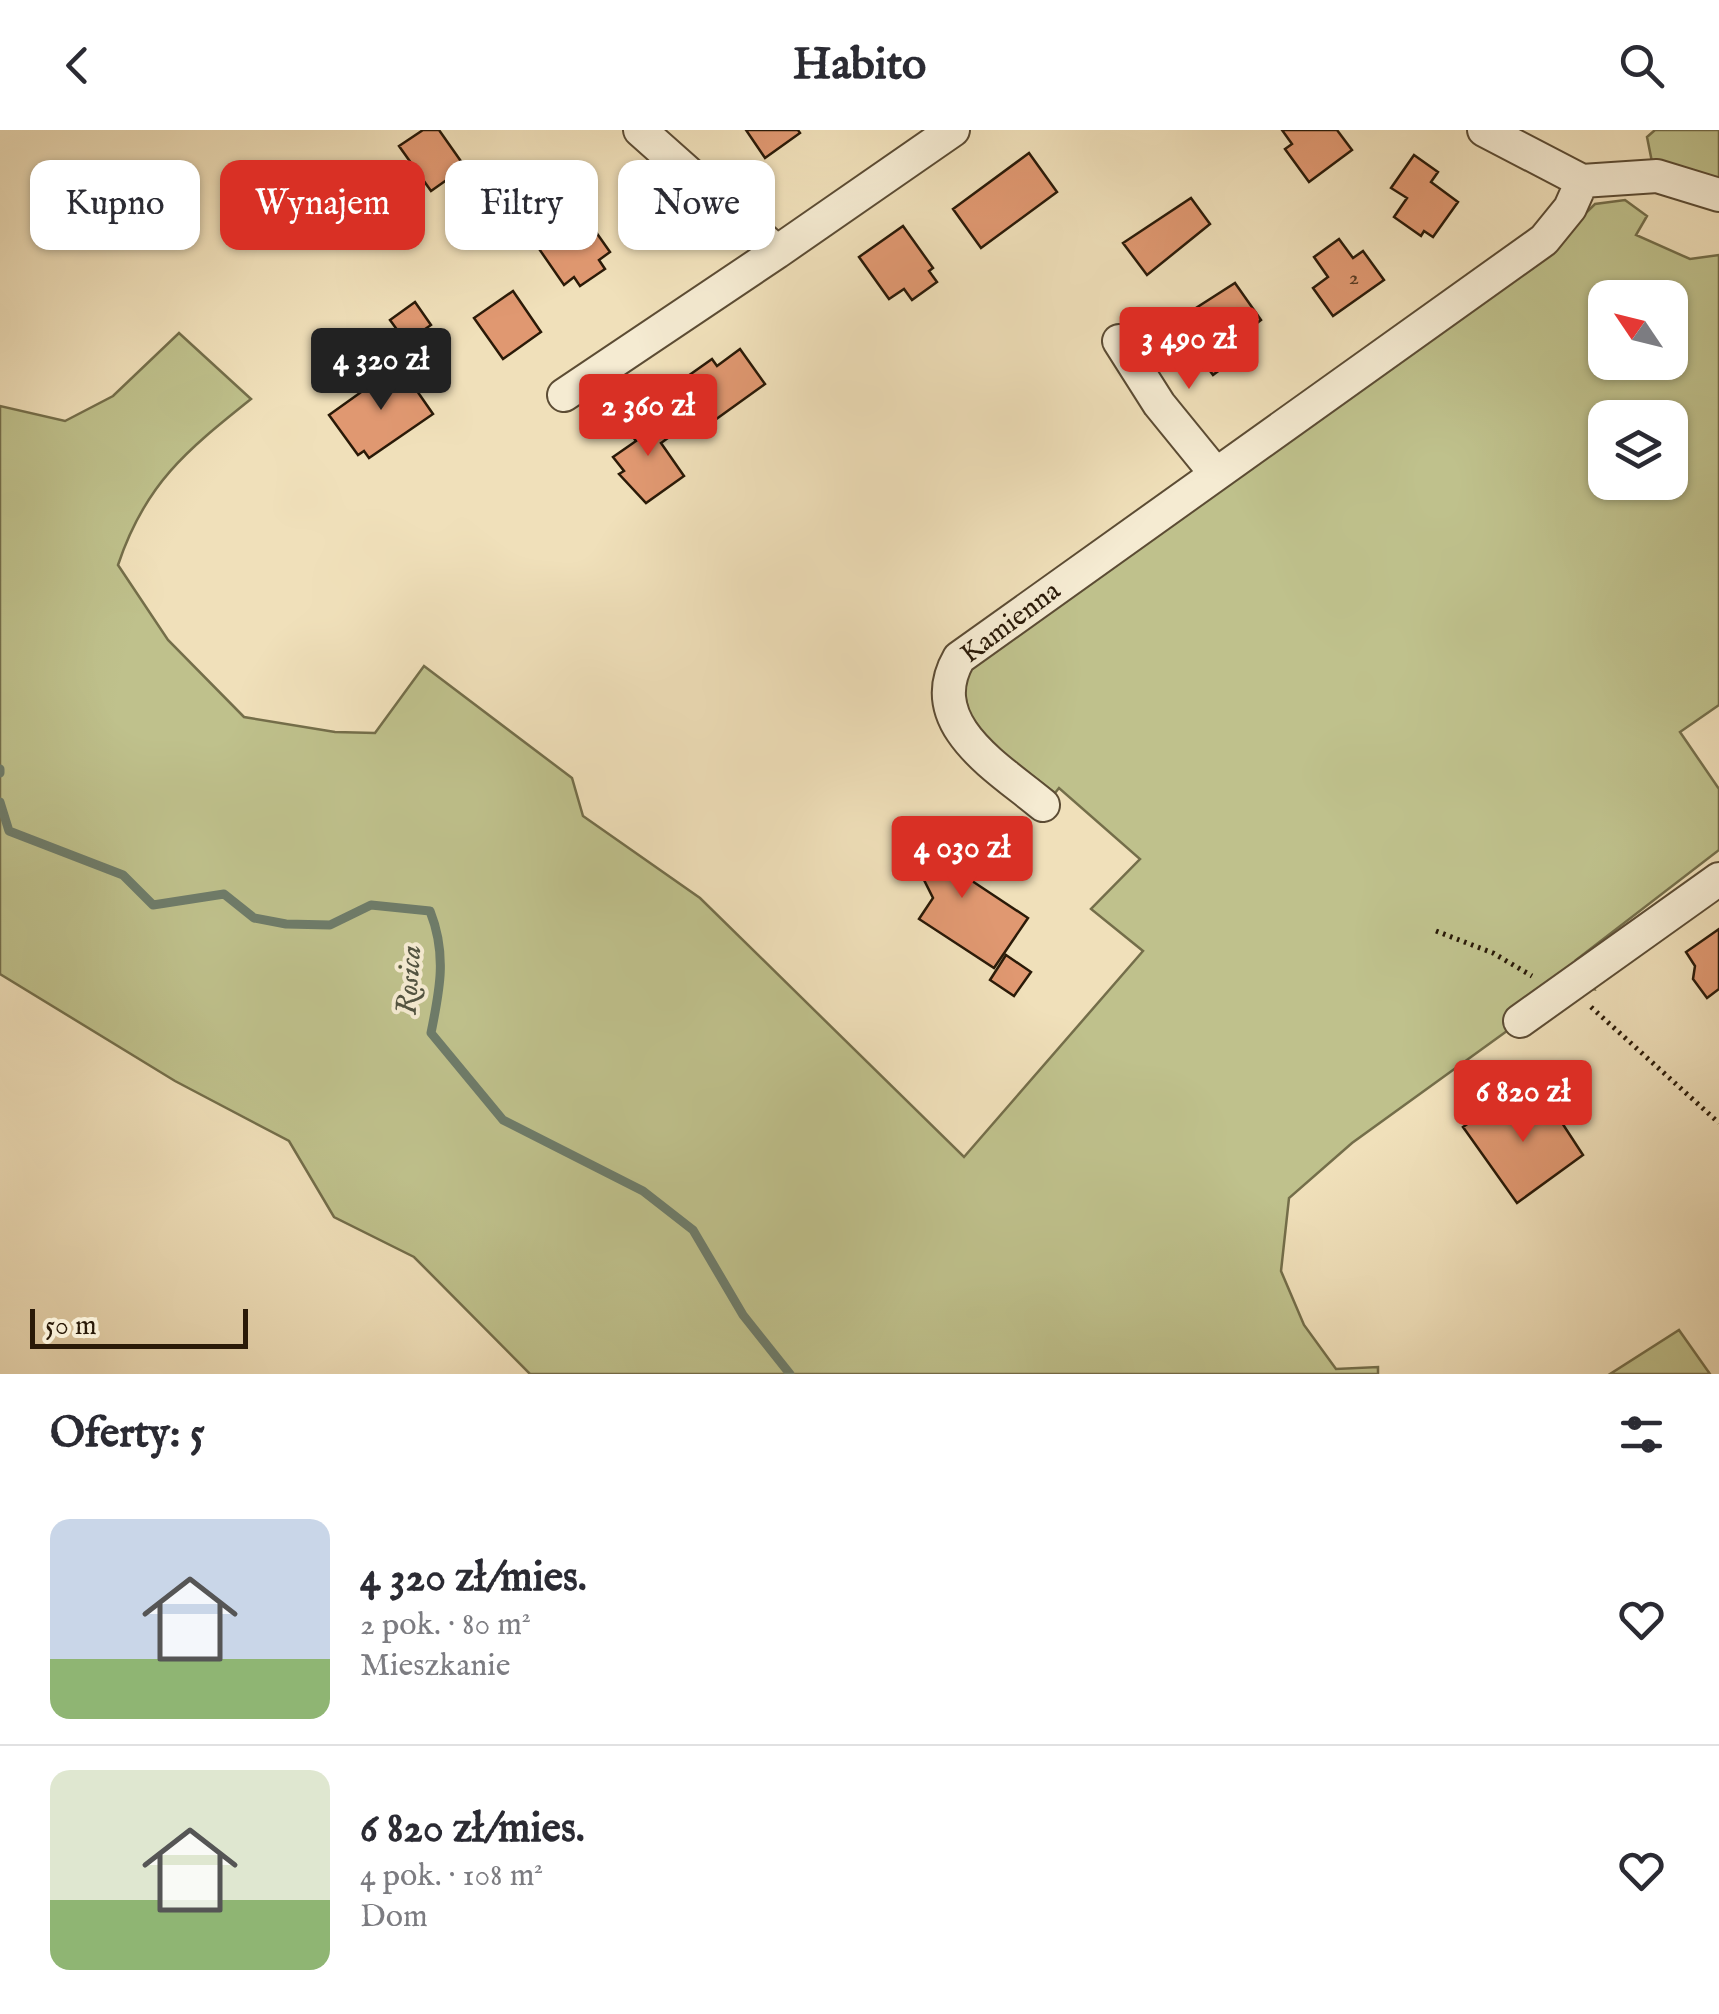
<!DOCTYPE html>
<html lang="pl">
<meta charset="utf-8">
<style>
:root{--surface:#fff;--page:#f7f7f7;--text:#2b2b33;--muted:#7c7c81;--line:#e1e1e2;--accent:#d93025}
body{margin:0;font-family:"IM FELL English",serif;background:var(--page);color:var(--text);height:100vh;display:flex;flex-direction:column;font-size:38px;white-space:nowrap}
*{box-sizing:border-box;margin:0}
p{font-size:32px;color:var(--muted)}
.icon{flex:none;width:55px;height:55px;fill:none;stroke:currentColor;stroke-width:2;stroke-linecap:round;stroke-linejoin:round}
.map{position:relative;height:1244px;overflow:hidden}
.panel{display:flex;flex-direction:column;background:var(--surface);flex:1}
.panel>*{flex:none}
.guide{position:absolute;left:30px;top:30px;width:1000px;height:90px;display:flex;gap:20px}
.needle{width:65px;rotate:305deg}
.fabs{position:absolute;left:1588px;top:150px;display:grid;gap:20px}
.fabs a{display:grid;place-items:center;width:100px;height:100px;border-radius:20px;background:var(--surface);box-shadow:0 2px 8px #0004;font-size:50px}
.scale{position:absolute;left:30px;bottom:25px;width:218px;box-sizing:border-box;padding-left:10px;border:5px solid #2a1a08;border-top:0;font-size:28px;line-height:35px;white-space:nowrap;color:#2a1a08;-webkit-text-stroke:8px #f5ebd2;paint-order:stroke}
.price{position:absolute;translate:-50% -85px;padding:0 22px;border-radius:10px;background:var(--accent);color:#fff;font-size:32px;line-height:65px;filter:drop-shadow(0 2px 5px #0008)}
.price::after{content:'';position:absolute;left:50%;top:60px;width:30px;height:22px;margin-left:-15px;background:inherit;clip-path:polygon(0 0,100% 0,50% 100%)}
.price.active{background:#222;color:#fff}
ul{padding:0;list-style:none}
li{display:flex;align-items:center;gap:30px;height:250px;padding:0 50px}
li+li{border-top:2px solid var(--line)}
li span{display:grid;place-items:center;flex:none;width:280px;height:200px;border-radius:20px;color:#555}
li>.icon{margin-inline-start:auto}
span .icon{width:120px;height:120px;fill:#fffc;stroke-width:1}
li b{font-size:42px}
h2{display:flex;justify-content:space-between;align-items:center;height:120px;padding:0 50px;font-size:42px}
.chip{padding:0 35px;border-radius:20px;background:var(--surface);box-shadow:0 2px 8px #0004;font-size:35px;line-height:90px}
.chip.active{background:var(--accent);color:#fff}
header{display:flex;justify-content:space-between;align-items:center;height:130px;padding:0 50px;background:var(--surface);font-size:45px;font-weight:700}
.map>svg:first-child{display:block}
.green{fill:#bfc18c;stroke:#746e4a;stroke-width:2.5;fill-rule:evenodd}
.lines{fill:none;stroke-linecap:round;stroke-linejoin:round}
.stream{stroke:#6e7c6a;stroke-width:9}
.building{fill:#e09871;stroke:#2a1a08;stroke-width:2.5}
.minor-casing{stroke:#5c4c34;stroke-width:36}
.path{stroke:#2a1a08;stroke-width:5;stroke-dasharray:2.5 5;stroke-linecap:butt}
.minor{stroke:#f5ebd2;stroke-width:32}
.labels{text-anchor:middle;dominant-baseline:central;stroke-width:8;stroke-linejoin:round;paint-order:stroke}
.number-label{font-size:22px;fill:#583a22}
.street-label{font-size:28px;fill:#2a1a08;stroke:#f5ebd2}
.water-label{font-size:30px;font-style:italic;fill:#525341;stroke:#f5ebd2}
</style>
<header><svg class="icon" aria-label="back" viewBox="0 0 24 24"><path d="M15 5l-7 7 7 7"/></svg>Habito<svg class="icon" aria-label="search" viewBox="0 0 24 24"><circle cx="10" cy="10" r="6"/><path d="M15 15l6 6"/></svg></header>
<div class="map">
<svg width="1719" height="1244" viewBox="0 0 1719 1244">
<rect width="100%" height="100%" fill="#f0e0ba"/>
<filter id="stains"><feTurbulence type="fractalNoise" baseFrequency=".002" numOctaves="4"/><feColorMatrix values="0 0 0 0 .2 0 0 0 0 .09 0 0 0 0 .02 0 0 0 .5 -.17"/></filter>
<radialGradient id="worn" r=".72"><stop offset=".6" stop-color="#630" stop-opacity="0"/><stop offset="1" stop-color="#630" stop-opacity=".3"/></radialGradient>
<path class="green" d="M1655,0H1719V57L1653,37L1647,7Z
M1625,70L1647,86L1636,105L1690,129L1719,125V575L1680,602L1719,659V720L1576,830L1594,859L1572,854L1352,1013L1289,1068L1281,1141L1304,1195L1336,1239L1378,1237V1244H530L414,1127L334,1087L289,1011L175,951L0,844V276L65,291L113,266L179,203L251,269C186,321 145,354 118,435L168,510L244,587L335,602L375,603L424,536L572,648L583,686L700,768L964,1027L1143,821L1091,779L1140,729L1059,658L1055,663L987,611L971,592L960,543L1551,117L1595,74ZM1605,168H1670V232H1605ZM1605,288H1670V352H1605Z
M1679,1200L1710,1244H1610Z"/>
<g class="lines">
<path class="stream" d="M0,639V643
M0,672L9,701L123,745L153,775L224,764L254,788L286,794L330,795L371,775L430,781C447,824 440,859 431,903L503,990L643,1061L693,1100L743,1185L790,1244"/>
</g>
<path class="building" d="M423,0H439L465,37L431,61L399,16Z
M746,0H798L800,3L765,28Z
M1282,0H1337L1352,20L1309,52L1285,19L1292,14Z
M1029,23L1057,62L981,118L953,79Z
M1414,25L1438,42L1431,52L1458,72L1433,107L1424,101L1421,106L1394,87L1407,68L1391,58Z
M1191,68L1210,94L1147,145L1123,113Z
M553,76L574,107L591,95L610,122L599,130L605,139L580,156L574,147L564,155L524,97Z
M903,96L933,138L929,141L937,152L912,170L904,159L889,169L859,127Z
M1339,109L1353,128L1363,121L1384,150L1333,186L1313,158L1328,147L1314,127Z
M1235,153L1261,190L1239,207L1248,219L1213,245L1174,192Z
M513,161L541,202L503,229L474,188Z
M415,172L431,195L406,212L390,190Z
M740,219L765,254L708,295L678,253L712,229L717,236Z
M399,235L433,284L369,328L364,321L358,325L329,285Z
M648,279L668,308L661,313L684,346L646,373L619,344L624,341L613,327L636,311L625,296Z
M937,693L963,745L1028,788L994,838L919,789L933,768L904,710Z
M1719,799V859L1707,868L1693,849L1695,836L1686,822Z
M1006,825L1031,842L1014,866L990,850Z
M1515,961L1533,988L1551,976L1583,1025L1517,1073L1463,997Z"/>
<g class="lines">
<defs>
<path id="minor" d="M640,0L777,122L953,0
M1484,0L1582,51L1657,46L1719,65
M1119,211L1159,274L1216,344
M564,265L777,122
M1043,675C999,638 921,594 959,528L1544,110L1570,78L1582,51
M1520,891L1719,749"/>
</defs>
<use href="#minor" class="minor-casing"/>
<path class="path" d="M1436,801L1493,823L1532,846
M1591,877L1719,993"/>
<use href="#minor" class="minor"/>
</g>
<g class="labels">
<g class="number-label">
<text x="1354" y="148">2</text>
</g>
<g class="street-label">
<text transform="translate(1011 493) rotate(-37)">Kamienna</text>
</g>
<g class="water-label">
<text transform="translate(410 850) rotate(-86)">Rosica</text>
</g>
</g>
<rect width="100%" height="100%" filter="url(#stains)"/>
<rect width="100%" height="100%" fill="url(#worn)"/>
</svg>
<div class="fabs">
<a><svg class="needle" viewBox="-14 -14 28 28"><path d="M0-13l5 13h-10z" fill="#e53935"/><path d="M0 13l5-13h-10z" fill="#7c7c81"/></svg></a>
<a><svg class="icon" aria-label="layers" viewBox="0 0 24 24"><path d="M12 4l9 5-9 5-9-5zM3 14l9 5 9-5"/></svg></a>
</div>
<div class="scale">50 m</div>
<b class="price" style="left:1189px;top:262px">3 490 zł</b>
<b class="price active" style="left:381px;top:283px">4 320 zł</b>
<b class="price" style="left:648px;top:329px">2 360 zł</b>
<b class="price" style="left:962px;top:771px">4 030 zł</b>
<b class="price" style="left:1523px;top:1015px">6 820 zł</b>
<div class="guide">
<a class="chip">Kupno</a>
<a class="chip active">Wynajem</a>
<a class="chip">Filtry</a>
<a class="chip">Nowe</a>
</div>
</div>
<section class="panel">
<h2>Oferty: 5<svg class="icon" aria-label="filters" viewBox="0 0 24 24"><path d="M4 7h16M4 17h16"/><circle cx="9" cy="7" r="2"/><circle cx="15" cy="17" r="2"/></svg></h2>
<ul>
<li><span style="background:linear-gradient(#c9d6e8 70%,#8fb573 0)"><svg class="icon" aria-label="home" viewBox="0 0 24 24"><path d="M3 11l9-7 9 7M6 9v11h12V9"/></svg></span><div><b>4 320 zł/mies.</b><p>2 pok. · 80 m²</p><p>Mieszkanie</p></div><svg class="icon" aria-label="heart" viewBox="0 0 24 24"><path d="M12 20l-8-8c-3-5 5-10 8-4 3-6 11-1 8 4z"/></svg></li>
<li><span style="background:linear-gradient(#dfe7d0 65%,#8fb573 0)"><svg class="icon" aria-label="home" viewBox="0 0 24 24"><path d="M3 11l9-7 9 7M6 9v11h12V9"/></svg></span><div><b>6 820 zł/mies.</b><p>4 pok. · 108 m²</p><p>Dom</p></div><svg class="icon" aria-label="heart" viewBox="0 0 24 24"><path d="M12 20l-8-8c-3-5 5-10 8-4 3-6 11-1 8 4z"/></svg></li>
</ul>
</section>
